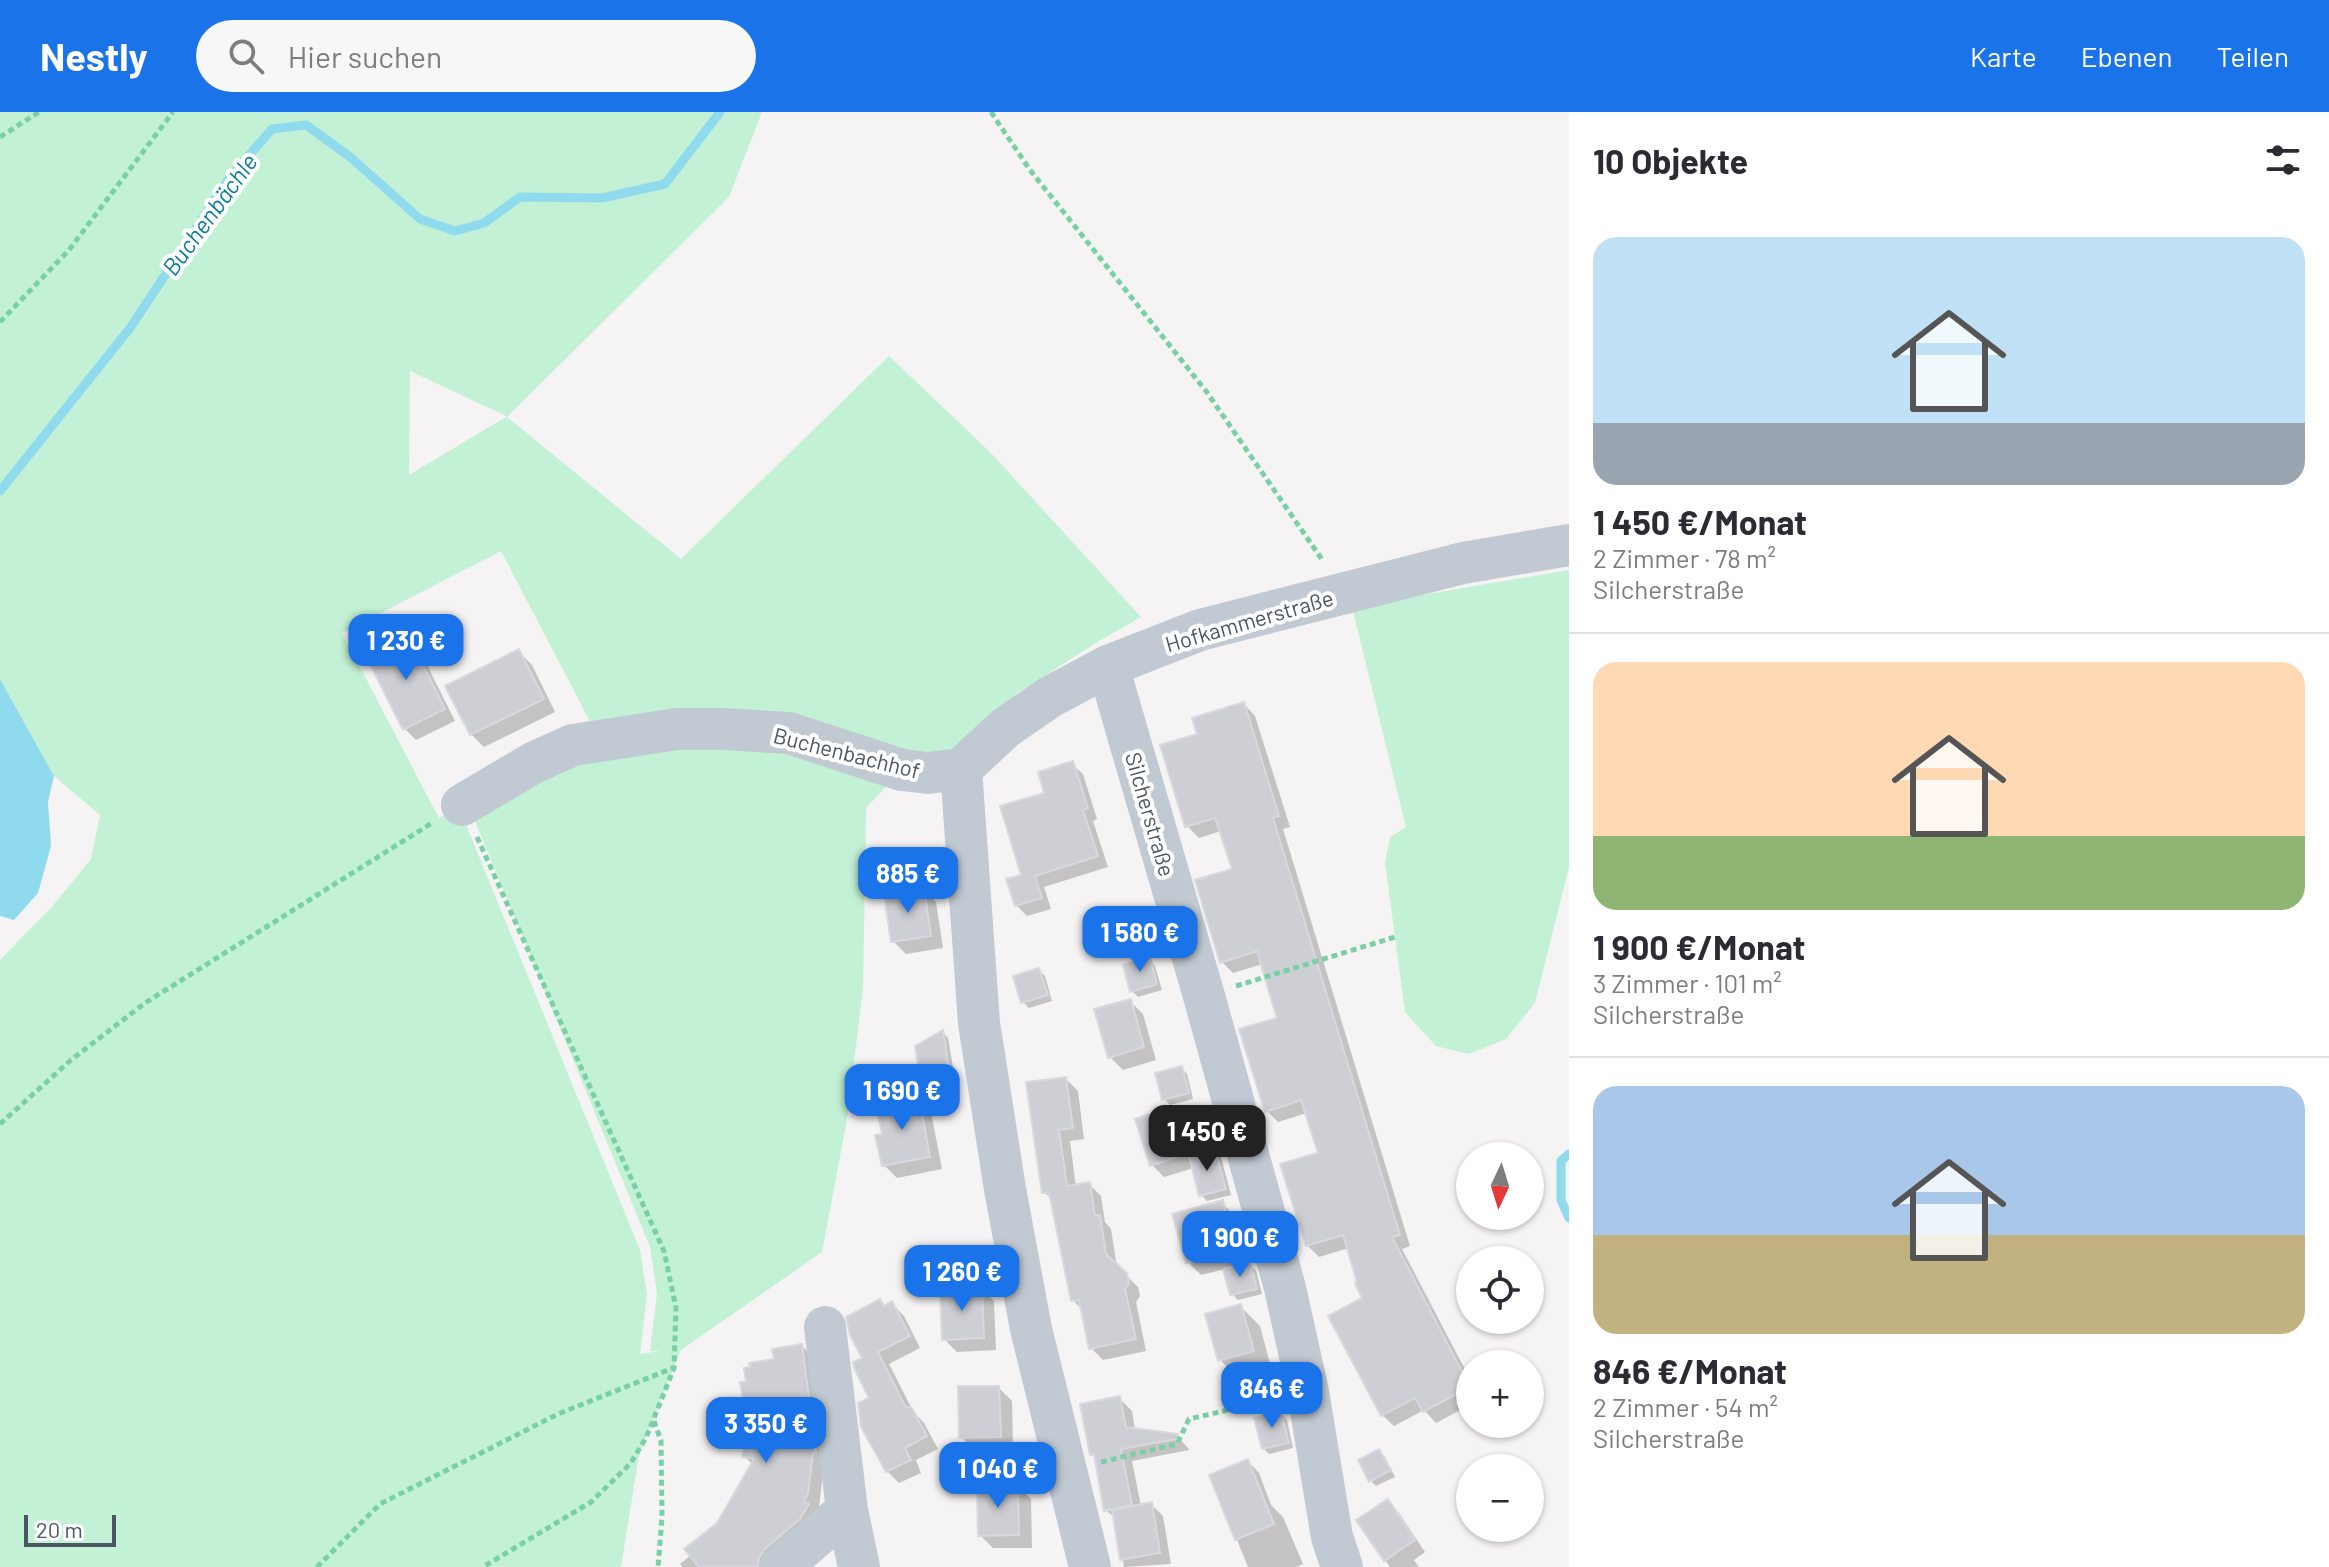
<!DOCTYPE html>
<html lang="de">
<meta charset="utf-8">
<style>
:root{--surface:#fff;--page:#f7f7f7;--text:#2b2b33;--muted:#7c7c81;--line:#e1e1e2;--accent:#1a73e8}
body{margin:0;font-family:Barlow,sans-serif;background:var(--page);color:var(--text);height:100vh;display:flex;flex-direction:column;font-size:30px;white-space:nowrap}
*{box-sizing:border-box;margin:0}
p{font-size:26px;color:var(--muted)}
.icon{flex:none;width:44px;height:44px;fill:none;stroke:currentColor;stroke-width:2;stroke-linecap:round;stroke-linejoin:round}
.map{position:relative;flex:1;overflow:hidden}
.drawer{display:flex;flex-direction:column;background:var(--surface);width:760px}
.drawer>*{flex:none}
.needle{width:52px;rotate:184deg}
.buttons{position:absolute;left:1456px;top:1030px;display:grid;gap:16px}
.buttons a{display:grid;place-items:center;width:88px;height:88px;border-radius:50%;background:var(--surface);box-shadow:0 2px 6px #0004;font-size:40px}
.scale{position:absolute;left:24px;bottom:20px;width:92px;box-sizing:border-box;padding-left:8px;border:4px solid #4a5661;border-top:0;font-size:22px;line-height:28px;white-space:nowrap;color:#4a5661;-webkit-text-stroke:6px #fff;paint-order:stroke}
.price{position:absolute;translate:-50% -68px;padding:0 18px;border-radius:16px;background:var(--accent);color:#fff;font-size:26px;line-height:52px;filter:drop-shadow(0 2px 4px #0008)}
.price::after{content:'';position:absolute;left:50%;top:48px;width:24px;height:18px;margin-left:-12px;background:inherit;clip-path:polygon(0 0,100% 0,50% 100%)}
.price.selected{background:#222;color:#fff}
ul{padding:0;list-style:none}
li{display:grid;align-content:center;gap:16px;height:424px;padding:0 24px}
li+li{border-top:2px solid var(--line)}
li span{display:grid;place-items:center;height:248px;border-radius:24px;color:#555}
li>.icon{margin-inline-start:auto}
span .icon{width:144px;height:144px;fill:#fffc;stroke-width:1}
li b{font-size:34px}
h2{display:flex;justify-content:space-between;align-items:center;height:96px;padding:0 24px;font-size:34px}
header{display:flex;align-items:center;gap:48px;box-sizing:border-box;height:112px;padding:0 40px;background:var(--accent);color:#fff}
header strong{font-size:38px}
nav{display:flex;gap:44px;margin-inline-start:auto;font-size:28px}
.search{width:560px;height:72px;background:var(--page);display:flex;align-items:center;gap:20px;box-sizing:border-box;padding:0 28px;border-radius:44px;color:var(--muted);font-size:30px}
main{display:flex;flex:1;min-height:0}
.map>svg:first-child{display:block}
.green{fill:#c3f1d5;fill-rule:evenodd}
.water{fill:#90daee}
.shadow{fill:#0003}
.lines{fill:none;stroke-linecap:round;stroke-linejoin:round}
.stream{stroke:#90daee;stroke-width:9}
.building{fill:#cdcfd5;stroke:#d7d9de;stroke-width:2}
.path{stroke:#7ad0a6;stroke-width:5;stroke-dasharray:6 4;stroke-linecap:butt}
.minor{stroke:#c1cad2;stroke-width:42}
.labels{text-anchor:middle;dominant-baseline:central;stroke-width:8;stroke-linejoin:round;paint-order:stroke}
.street-label{font-size:22px;fill:#4a5661;stroke:#fff}
.water-label{font-size:24px;font-style:italic;fill:#0c7c9b;stroke:#fff}
</style>
<header>
<strong>Nestly</strong>
<div class="search"><svg class="icon" aria-label="search" viewBox="0 0 24 24"><circle cx="10" cy="10" r="6"/><path d="M15 15l6 6"/></svg>Hier suchen</div>
<nav><a>Karte</a><a>Ebenen</a><a>Teilen</a></nav>
</header>
<main>
<div class="map">
<svg width="1569" height="1455" viewBox="0 0 1569 1455">
<rect width="100%" height="100%" fill="#f5f3f3"/>
<path class="green" d="M0,0H762L729,85L507,305L681,447L889,244L991,341L1141,505L1099,529L1015,583L947,644L905,641L802,611L676,605L593,615L501,439L342,521L439,706L458,693L640,1138L647,1182L640,1242L661,1239H650L657,1182L650,1135L468,692L537,651L584,632L662,619L715,617L787,623L902,658L866,696L863,876L847,1007L822,1140L681,1238L639,1343L621,1455H0V848L51,796L91,747L100,703L54,664L0,567ZM410,259L506,304V305L409,363Z
M1569,458V755L1535,891L1506,927L1469,942L1436,934L1405,900L1385,750L1390,725L1406,715L1352,495Z"/>
<path class="water" d="M0,567L54,664L48,690L51,734L38,781L14,808L0,804Z"/>
<path class="shadow" d="M408,525L419,537L455,609L416,628L405,617Z
M519,540L532,553L555,600L484,635L471,622Z
M1244,592L1255,604L1290,715L1283,717L1410,1134L1402,1137L1470,1267V1293L1436,1311L1424,1298L1394,1314L1382,1303L1365,1187L1349,1136L1319,1145L1307,1133L1320,1042L1307,1001L1278,1010L1267,999L1279,908L1263,852L1233,861L1222,850L1234,758L1221,719L1199,726L1187,714L1199,623Z
M1072,652L1083,662L1097,707L1093,709L1108,755L1044,775L1051,797L1027,804L1016,793L1047,682Z
M923,777L936,790L943,836L906,842L893,829Z
M1149,848L1155,854L1162,878L1138,885L1132,879Z
M1039,858L1045,864L1052,889L1029,896L1023,890Z
M1130,889L1143,902L1156,948L1123,958L1110,945Z
M942,920L948,926L954,961L927,965L921,959Z
M1181,956L1187,962L1193,987L1170,993L1164,987Z
M1066,967L1078,979L1084,1027L1070,1029L1076,1075L1089,1072L1101,1084L1105,1110L1111,1117L1117,1155L1138,1175L1140,1184L1136,1190L1146,1239L1103,1248L1091,1236L1083,1199L1073,1188L1053,1088L1044,1080Z
M918,987L931,1000L942,1057L897,1066L884,1053V1023Z
M1170,997L1183,1010L1194,1045L1215,1039L1221,1045L1231,1083L1207,1089L1201,1083L1194,1056L1164,1065L1151,1052Z
M1222,1091L1235,1104L1249,1153L1256,1158L1262,1182L1238,1188L1232,1182L1225,1157L1201,1163L1188,1150Z
M981,1176L994,1189L996,1238L957,1240L944,1227Z
M880,1190L886,1195L892,1192L904,1204L920,1236L889,1252L913,1299L924,1311L938,1337L916,1348L921,1361L899,1371L887,1359L864,1247Z
M1240,1194L1260,1214L1272,1259L1240,1267L1220,1248Z
M802,1234L814,1246L824,1352L819,1395L773,1455H682L680,1452L691,1443L718,1412L753,1353L744,1344L749,1312L748,1272L776,1248Z
M999,1276L1012,1289L1013,1337L974,1338L961,1325Z
M1119,1286L1132,1299L1135,1318L1177,1324L1189,1337V1338L1132,1349L1141,1394L1151,1392L1163,1404L1171,1452L1124,1455L1116,1407L1106,1398L1097,1348L1092,1342Z
M1281,1302L1287,1308L1293,1336L1269,1342L1263,1336Z
M1379,1339L1385,1345L1395,1365L1376,1374L1370,1368Z
M1248,1349L1259,1361L1271,1393L1283,1405L1303,1452L1296,1455H1248L1211,1364Z
M1018,1374L1031,1387L1032,1436H993L980,1423Z
M1388,1390L1399,1401L1425,1440L1414,1448L1419,1455H1390L1359,1409Z"/>
<g class="lines">
<path class="stream" d="M0,379L130,216L230,65L272,17L306,13L349,44L420,107L455,119L484,111L520,85L602,86L665,72L720,0
M1569,1042L1561,1049V1088L1569,1106"/>
</g>
<path class="building" d="M408,523L445,597L403,618L366,544Z
M519,537L544,587L470,623L445,574Z
M1244,590L1279,704L1273,706L1400,1123L1392,1125L1470,1275L1423,1300L1415,1286L1381,1304L1328,1204L1362,1186L1355,1171L1357,1170L1343,1123L1306,1134L1280,1052L1318,1041L1301,988L1265,1000L1239,917L1277,906L1272,890L1257,839L1220,851L1195,768L1232,757L1215,706L1185,715L1160,633L1197,622L1192,606Z
M1073,649L1088,696L1083,698L1098,744L1035,764L1042,786L1015,794L1006,767L1021,763L1000,694L1044,681L1038,660Z
M924,775L931,824L891,830L884,782Z
M1150,845L1157,872L1130,880L1123,853Z
M1039,856L1048,883L1021,891L1013,864Z
M1131,887L1144,935L1108,946L1094,897Z
M943,918L949,956L919,960L915,934Z
M1182,954L1189,981L1162,988L1155,961Z
M1066,965L1073,1016L1059,1018L1067,1074L1090,1070L1095,1103H1100L1106,1142L1127,1161L1129,1172L1125,1177L1136,1227L1089,1237L1079,1188L1071,1189L1049,1080L1042,1081L1026,970Z
M919,985L930,1045L882,1054L875,1023L882,1022L876,994Z
M1171,995L1186,1042L1150,1054L1135,1007Z
M1215,1037L1226,1077L1199,1084L1189,1044Z
M1223,1088L1236,1138L1186,1151L1172,1102Z
M1250,1150L1257,1177L1230,1183L1223,1157Z
M982,1174L984,1226L942,1228L940,1176Z
M880,1187L884,1194L892,1189L910,1224L878,1240L905,1294L912,1296L927,1324L905,1336L911,1348L886,1360L861,1315L858,1291L869,1286L854,1256L853,1250L862,1246L850,1223L846,1205Z
M1241,1192L1254,1239L1218,1249L1205,1202Z
M802,1232L816,1341H813L808,1382L804,1389L809,1392L800,1407L765,1437L759,1446L758,1455H699L684,1437L717,1411L754,1347L742,1345L747,1312L740,1270H746L744,1256L750,1255L749,1251L774,1247L772,1237Z
M958,1274H999L1001,1325L959,1326Z
M1120,1284L1126,1315L1178,1322V1327L1121,1337L1132,1393L1104,1399L1094,1342L1090,1343L1080,1292Z
M1281,1300L1289,1331L1262,1337L1254,1306Z
M1379,1337L1391,1358L1369,1370L1358,1348Z
M1248,1347L1274,1412L1235,1428L1209,1363Z
M1018,1372L1019,1423L978,1424L977,1373Z
M1388,1387L1415,1428L1384,1449L1356,1408Z
M1152,1390L1160,1441L1120,1448L1112,1398Z"/>
<g class="lines">
<path class="path" d="M991,0L1030,58L1206,279L1323,449
M0,25L39,0
M0,210L69,138L173,0
M477,725L664,1139L676,1196L674,1256L646,1326L630,1352L591,1390L483,1455
M1236,874L1395,825
M0,1012L71,948L145,891L432,711
M654,1309L661,1329L662,1405L658,1455
M1101,1350L1177,1332L1189,1307L1276,1287
M317,1455L380,1392L558,1302L673,1256"/>
<path class="minor" d="M1108,554L1204,884L1285,1176L1308,1280L1332,1425L1342,1455
M961,657L979,911L1005,1077L1031,1217L1090,1455
M961,657L1005,616L1050,585L1108,554L1200,518L1463,451L1569,433
M462,693L533,651L573,633L677,617H724L789,621L902,658L928,661L961,657
M825,1215L847,1398L859,1455
M781,1455L847,1398"/>
</g>
<g class="labels">
<g class="street-label">
<text transform="translate(1249 508) rotate(-16)">Hofkammerstraße</text>
<text transform="translate(847 640) rotate(14)">Buchenbachhof</text>
<text transform="translate(1151 702) rotate(74)">Silcherstraße</text>
</g>
<g class="water-label">
<text transform="translate(209 102) rotate(-54)">Buchenbächle</text>
</g>
</g>
</svg>
<div class="buttons">
<a><svg class="needle" viewBox="-14 -14 28 28"><path d="M0-13l5 13h-10z" fill="#e53935"/><path d="M0 13l5-13h-10z" fill="#7c7c81"/></svg></a>
<a><svg class="icon" aria-label="locate" viewBox="0 0 24 24"><circle cx="12" cy="12" r="6"/><path d="M12 2v4M12 18v4M2 12h4M18 12h4"/></svg></a>
<a>+</a>
<a>−</a>
</div>
<div class="scale">20 m</div>
<b class="price" style="left:406px;top:570px">1 230 €</b>
<b class="price" style="left:908px;top:803px">885 €</b>
<b class="price" style="left:1140px;top:862px">1 580 €</b>
<b class="price" style="left:902px;top:1020px">1 690 €</b>
<b class="price selected" style="left:1207px;top:1061px">1 450 €</b>
<b class="price" style="left:1240px;top:1167px">1 900 €</b>
<b class="price" style="left:962px;top:1201px">1 260 €</b>
<b class="price" style="left:1272px;top:1318px">846 €</b>
<b class="price" style="left:766px;top:1353px">3 350 €</b>
<b class="price" style="left:998px;top:1398px">1 040 €</b>
</div>
<section class="drawer">
<h2>10 Objekte<svg class="icon" aria-label="filters" viewBox="0 0 24 24"><path d="M4 7h16M4 17h16"/><circle cx="9" cy="7" r="2"/><circle cx="15" cy="17" r="2"/></svg></h2>
<ul>
<li><span style="background:linear-gradient(#bfe0f5 75%,#9aa5b1 0)"><svg class="icon" aria-label="home" viewBox="0 0 24 24"><path d="M3 11l9-7 9 7M6 9v11h12V9"/></svg></span><div><b>1 450 €/Monat</b><p>2 Zimmer · 78 m²</p><p>Silcherstraße</p></div></li>
<li><span style="background:linear-gradient(#ffd9b3 70%,#8fb573 0)"><svg class="icon" aria-label="home" viewBox="0 0 24 24"><path d="M3 11l9-7 9 7M6 9v11h12V9"/></svg></span><div><b>1 900 €/Monat</b><p>3 Zimmer · 101 m²</p><p>Silcherstraße</p></div></li>
<li><span style="background:linear-gradient(#a9c7e8 60%,#c2b280 0)"><svg class="icon" aria-label="home" viewBox="0 0 24 24"><path d="M3 11l9-7 9 7M6 9v11h12V9"/></svg></span><div><b>846 €/Monat</b><p>2 Zimmer · 54 m²</p><p>Silcherstraße</p></div></li>
</ul>
</section>
</main>
